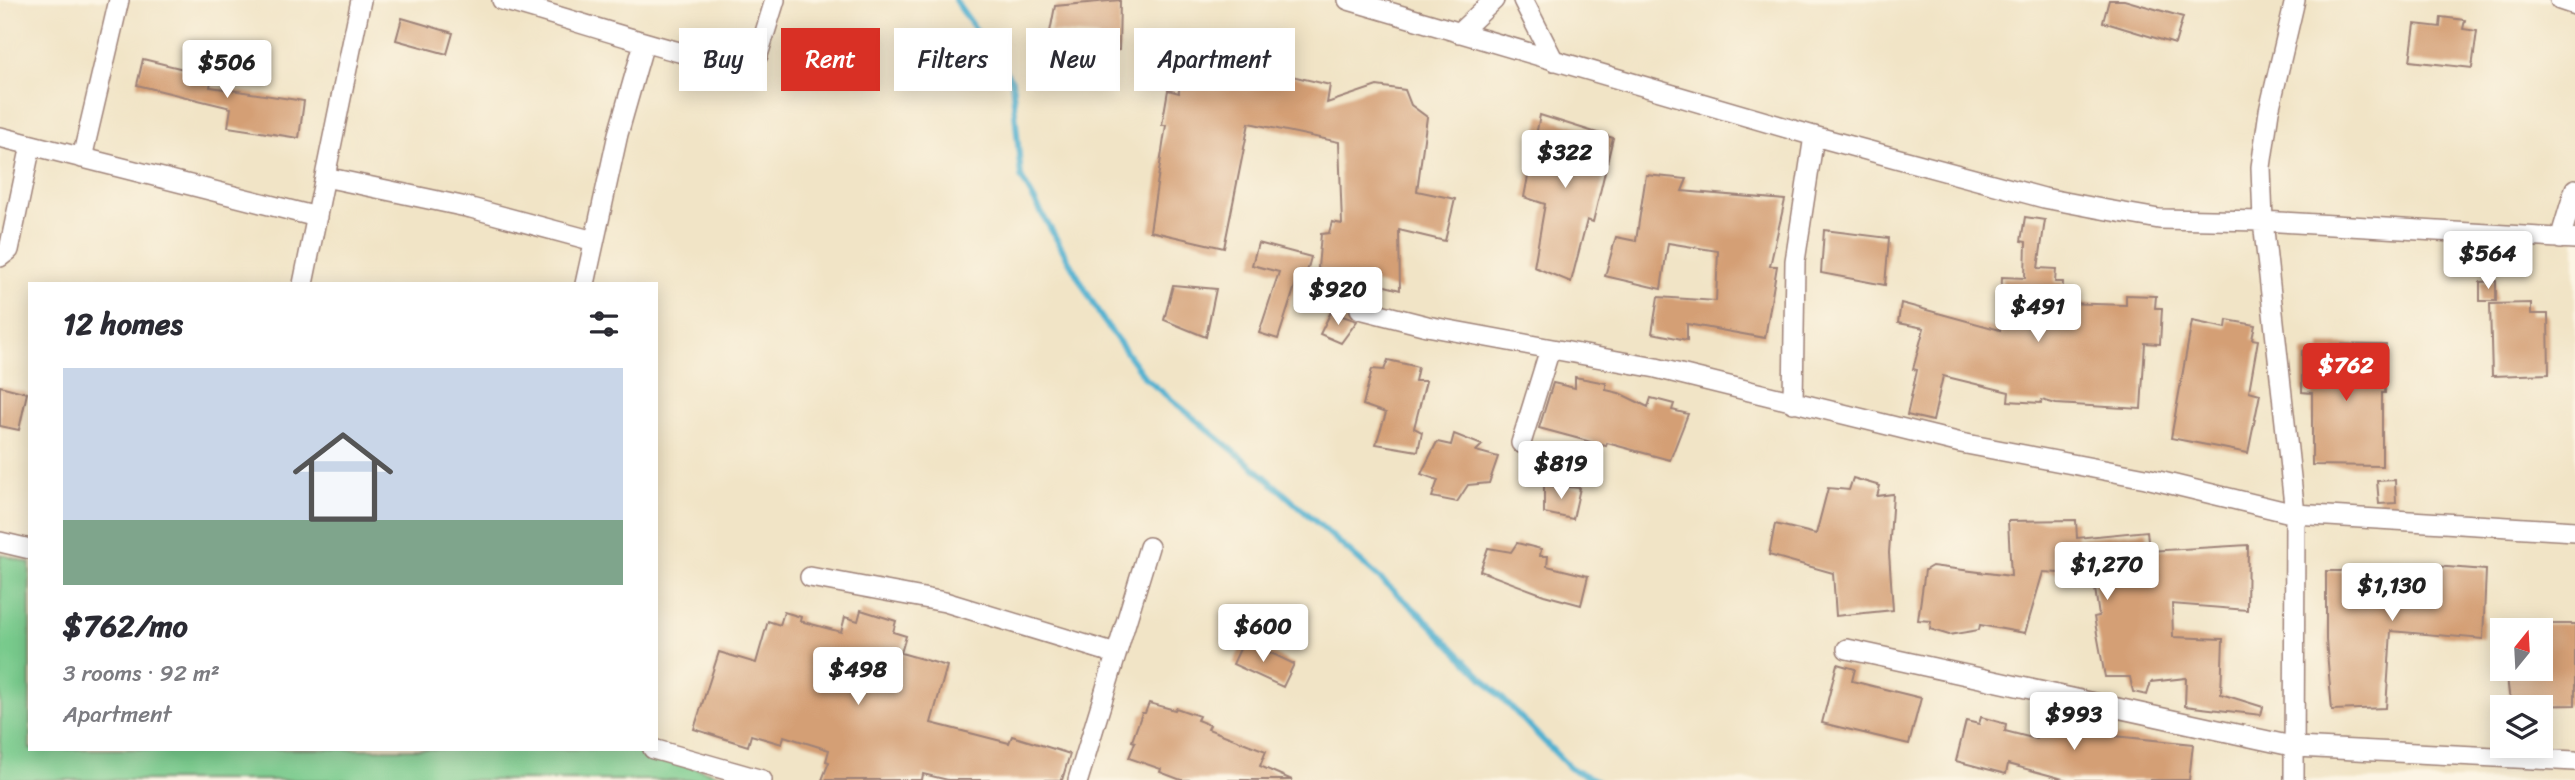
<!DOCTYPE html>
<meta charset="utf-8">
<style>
:root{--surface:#fff;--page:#f7f7f7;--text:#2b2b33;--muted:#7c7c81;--line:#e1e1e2;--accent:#d93025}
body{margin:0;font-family:Sriracha,sans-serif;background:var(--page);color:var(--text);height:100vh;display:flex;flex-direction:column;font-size:26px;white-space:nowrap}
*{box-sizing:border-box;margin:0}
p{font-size:23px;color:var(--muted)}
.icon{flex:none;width:38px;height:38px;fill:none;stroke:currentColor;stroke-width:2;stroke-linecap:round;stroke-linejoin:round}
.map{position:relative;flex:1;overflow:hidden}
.details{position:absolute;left:28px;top:282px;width:630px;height:469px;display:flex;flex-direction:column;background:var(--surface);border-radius:0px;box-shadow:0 4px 18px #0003}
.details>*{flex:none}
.guide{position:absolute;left:679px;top:28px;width:665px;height:63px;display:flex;gap:14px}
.needle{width:46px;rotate:18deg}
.buttons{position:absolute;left:2490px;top:618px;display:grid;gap:14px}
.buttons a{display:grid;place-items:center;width:63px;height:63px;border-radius:0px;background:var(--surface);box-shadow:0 4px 18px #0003;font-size:35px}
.price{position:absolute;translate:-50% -60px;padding:0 16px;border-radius:7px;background:#fff;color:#222;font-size:23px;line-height:46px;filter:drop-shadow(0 2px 4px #0008)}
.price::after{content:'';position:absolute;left:50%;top:42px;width:21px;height:16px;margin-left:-10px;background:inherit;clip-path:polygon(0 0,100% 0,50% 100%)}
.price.current{background:var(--accent);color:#fff}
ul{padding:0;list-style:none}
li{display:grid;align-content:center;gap:14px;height:371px;padding:0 35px}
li+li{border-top:2px solid var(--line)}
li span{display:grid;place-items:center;height:217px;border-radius:0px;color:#555}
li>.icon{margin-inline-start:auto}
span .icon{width:126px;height:126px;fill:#fffc;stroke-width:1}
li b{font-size:30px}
h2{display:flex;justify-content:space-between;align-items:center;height:84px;padding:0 35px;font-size:30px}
.pill{padding:0 24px;border-radius:0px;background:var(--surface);box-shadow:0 4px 18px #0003;font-size:24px;line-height:63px}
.pill.current{background:var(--accent);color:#fff}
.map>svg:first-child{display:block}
.green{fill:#78ca8c;stroke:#61745c;stroke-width:2}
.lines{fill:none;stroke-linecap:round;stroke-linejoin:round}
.stream{stroke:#51b1d0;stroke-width:6}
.building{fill:#d49f75}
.minor-casing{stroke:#9e8278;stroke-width:22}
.minor{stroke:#fff;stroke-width:19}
</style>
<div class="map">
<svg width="2575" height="780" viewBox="0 0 2575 780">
<rect width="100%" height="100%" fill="#fcf5e5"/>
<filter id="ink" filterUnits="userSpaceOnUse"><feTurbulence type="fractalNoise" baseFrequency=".0143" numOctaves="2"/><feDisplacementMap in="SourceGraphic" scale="14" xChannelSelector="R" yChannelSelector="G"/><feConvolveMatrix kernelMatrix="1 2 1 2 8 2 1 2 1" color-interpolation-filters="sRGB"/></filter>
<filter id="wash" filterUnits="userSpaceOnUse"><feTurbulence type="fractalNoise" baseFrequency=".00686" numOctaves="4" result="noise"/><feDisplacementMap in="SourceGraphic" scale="28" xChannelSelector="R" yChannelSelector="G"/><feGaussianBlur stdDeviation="1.57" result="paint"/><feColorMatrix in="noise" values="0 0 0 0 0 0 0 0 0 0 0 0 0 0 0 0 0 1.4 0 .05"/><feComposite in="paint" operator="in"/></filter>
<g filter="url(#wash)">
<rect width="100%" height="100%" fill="#f1e4c6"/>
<path class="green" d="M0,554L30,563V749H635L736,780H0Z"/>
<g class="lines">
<path class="stream" d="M955,0L1012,81L1021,177L1101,317L1145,378L1263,475L1421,615L1571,769L1596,780"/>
</g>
<g id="blocks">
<path class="building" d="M1120,0L1119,50L1099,52L1098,36L1050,32L1055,6Z
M2109,0H2124L2183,17L2175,44L2103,22Z
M2441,17L2465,20L2463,29L2477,31L2472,68L2410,61L2415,24L2440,27Z
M402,18L453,33L447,54L396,40Z
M1181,50L1330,85L1327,103L1377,86L1405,90L1411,105L1427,117L1417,191L1455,199L1445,241L1399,230L1400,290L1318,268L1321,234L1329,233L1332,222L1342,224L1339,142L1249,123L1224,248L1150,231L1166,125H1162L1168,90L1179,93Z
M143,59L212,76L210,87L304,101L299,138L228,127L231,108L137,85Z
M1540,115L1613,138L1593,222L1587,220L1571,282L1534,267L1545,204L1524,197Z
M1646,175L1687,179L1682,191L1785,200L1770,266H1777L1765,338L1687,324V340L1652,333L1658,297L1716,301L1718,251L1668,243L1661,289L1605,276L1616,237L1636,241Z
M2025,217L2045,220L2038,268L2056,269L2055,282H2063L2062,303L2126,305V295L2156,296L2155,308H2162L2160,344L2145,343L2141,409L2056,404L2042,400L2041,403L2008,401L2009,392L1943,376L1933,421L1907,415L1917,370L1913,369L1924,328L1898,323L1901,303L2000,330L2002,277L2025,278L2026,242L2021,241Z
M1824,230L1889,238L1885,285L1821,273Z
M1258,243L1311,257L1305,279L1298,277L1278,339L1259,333L1279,272L1252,265Z
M2496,281V301H2480V282Z
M1173,285L1216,289L1206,337L1164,320Z
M2531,303V314H2548L2549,374L2492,376L2490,304Z
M1331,312L1357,321L1341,343L1320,334Z
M2227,320L2255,325L2252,339L2258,340L2249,391L2260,394L2248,453L2171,438L2192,321L2226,328Z
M2320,344L2386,345L2385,393H2382V466L2312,465V393L2302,392V351H2320Z
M1388,360L1418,367L1415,381H1426L1414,428L1422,432L1418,451L1376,444L1386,413L1363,405L1372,369L1384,370Z
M1575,377L1606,383V390L1619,393L1648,407L1651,398L1674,404L1672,410L1688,414L1670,460L1607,443L1606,446L1539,428L1553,383L1575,388Z
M0,386L27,393L19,430L0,426Z
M1454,434L1482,445L1476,451L1498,457L1489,483L1468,485L1457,502L1432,497L1438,480L1421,474L1437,442L1451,445Z
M1853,478L1880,486L1877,496L1893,494L1889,553L1893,610L1836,616L1833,573L1769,555L1775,524L1816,534L1828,488L1849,490Z
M2395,480L2396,503L2379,504L2377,481Z
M1544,485L1580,488L1573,519L1544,513Z
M2076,520L2077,538L2147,531L2149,551L2248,545L2247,610L2172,604L2173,637L2223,639L2221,694L2263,707L2261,715L2185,706L2186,678L2151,682L2147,695L2133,692L2130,677H2105L2094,617L2099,616L2093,575L2043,572L2025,633L1980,625L1979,630L1949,635L1930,629L1931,621L1918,620L1925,570L1932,566L2011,576L2008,521Z
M1517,543L1541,549L1540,556H1548L1547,566L1588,576L1581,605L1544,595L1480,571L1488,548L1511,552Z
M2421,565L2486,570L2483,639L2391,631L2386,708L2332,710L2326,640V571H2392V591Z
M861,610L896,621L893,632L906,636L901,653L947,666L931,723L1009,743L1012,736L1070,754L1062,780H948L923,774L922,780H822L829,762L826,761L829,750L784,736L782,744L751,735L748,746L694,729L719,652L756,663L768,621L780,625L784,612L801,617L800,621L841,632L845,617L858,621Z
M2541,624H2575V705L2518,706L2509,694L2506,668H2541Z
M1244,640L1294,664L1283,687L1233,664Z
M1837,664L1855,669L1852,681L1921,698L1909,744L1822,723Z
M1149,703L1175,710L1176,708L1199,716L1197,720L1210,725L1208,729L1266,751L1260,766L1292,780H1181L1160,772L1161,769L1129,758L1135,742L1132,741L1142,713H1145Z
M2043,713L2099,727L2100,723L2117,728L2115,736L2193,744L2189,780H2067L2008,764L2006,774L1956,761L1966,721L1979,724L1981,717L2006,724L2005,731L2036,739Z"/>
</g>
</g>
<g filter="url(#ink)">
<use href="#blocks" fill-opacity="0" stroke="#9e8278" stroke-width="2"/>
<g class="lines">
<defs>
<path id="minor" d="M502,0C563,17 622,37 683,53C704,58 731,68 752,64L758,55L775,0
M1348,0L1814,136L2044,198L2107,210L2159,219L2263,221L2575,239
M1523,0L1554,61
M2560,0L2575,5
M1459,33L1494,0
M0,137L317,217
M82,158L119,0
M325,177L471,208L594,241
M2560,239L2575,189
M0,257L9,250L31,145
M303,284L361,0
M585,284L618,134L644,43
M1360,309L1427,326L1656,368L1961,443L2146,478L2295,514L2575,531
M1793,403L1795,261L1814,136
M1521,443L1550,349
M0,542L30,549
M810,577L945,602L1116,654
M1847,649L2296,747L2575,761
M653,749L762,780
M1078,780L1149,547
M2294,780L2295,514L2263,221L2261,167L2269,111L2295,0"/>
</defs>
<use href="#minor" class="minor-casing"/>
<use href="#minor" class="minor"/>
</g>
</g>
</svg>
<div class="buttons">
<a><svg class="needle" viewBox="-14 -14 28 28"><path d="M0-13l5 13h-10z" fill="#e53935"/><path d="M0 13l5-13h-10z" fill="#7c7c81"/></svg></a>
<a><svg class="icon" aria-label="layers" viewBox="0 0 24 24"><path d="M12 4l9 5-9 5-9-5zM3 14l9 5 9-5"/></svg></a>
</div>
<b class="price" style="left:227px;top:100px">$506</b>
<b class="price" style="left:1565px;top:190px">$322</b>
<b class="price" style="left:2488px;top:291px">$564</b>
<b class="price" style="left:1338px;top:327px">$920</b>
<b class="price" style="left:2038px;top:344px">$491</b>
<b class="price current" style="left:2346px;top:403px">$762</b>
<b class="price" style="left:1561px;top:501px">$819</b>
<b class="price" style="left:2107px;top:602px">$1,270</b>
<b class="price" style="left:2392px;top:623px">$1,130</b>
<b class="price" style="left:1263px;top:664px">$600</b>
<b class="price" style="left:858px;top:707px">$498</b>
<b class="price" style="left:2074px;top:752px">$993</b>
<div class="guide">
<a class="pill">Buy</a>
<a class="pill current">Rent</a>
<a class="pill">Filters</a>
<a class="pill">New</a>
<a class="pill">Apartment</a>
</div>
<section class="details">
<h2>12 homes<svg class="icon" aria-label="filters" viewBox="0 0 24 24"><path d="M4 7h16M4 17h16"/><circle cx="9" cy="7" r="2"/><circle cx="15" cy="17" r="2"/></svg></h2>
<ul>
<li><span style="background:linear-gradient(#c9d6e8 70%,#7fa58c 0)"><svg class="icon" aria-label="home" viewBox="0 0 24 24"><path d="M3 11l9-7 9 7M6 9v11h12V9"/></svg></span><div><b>$762/mo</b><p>3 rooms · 92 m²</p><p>Apartment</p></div></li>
</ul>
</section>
</div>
